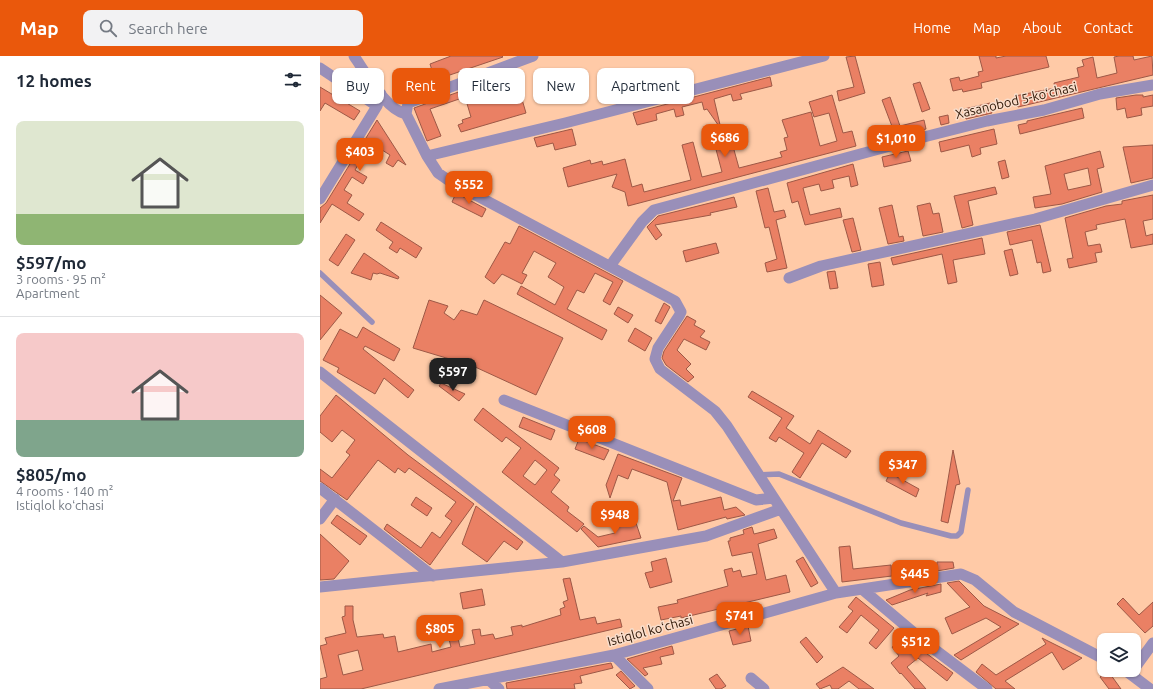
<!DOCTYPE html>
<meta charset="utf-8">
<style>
:root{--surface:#fff;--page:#f2f2f3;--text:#1f2937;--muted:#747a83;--line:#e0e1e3;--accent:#ea580c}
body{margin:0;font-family:Ubuntu,sans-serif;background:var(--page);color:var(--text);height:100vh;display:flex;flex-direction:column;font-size:15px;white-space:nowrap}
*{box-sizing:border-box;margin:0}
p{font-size:13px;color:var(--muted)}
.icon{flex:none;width:22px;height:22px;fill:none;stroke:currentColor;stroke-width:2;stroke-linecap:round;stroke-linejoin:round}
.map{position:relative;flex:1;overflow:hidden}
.drawer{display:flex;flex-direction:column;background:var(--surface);width:320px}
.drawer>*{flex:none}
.guide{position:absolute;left:12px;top:12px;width:380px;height:36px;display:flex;gap:8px}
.controls{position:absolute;left:777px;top:577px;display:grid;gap:8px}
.controls a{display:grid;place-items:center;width:44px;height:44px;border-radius:8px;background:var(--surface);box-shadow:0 1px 3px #0004;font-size:20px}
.price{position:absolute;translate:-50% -34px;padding:0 9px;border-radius:8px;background:var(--accent);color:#fff;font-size:13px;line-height:26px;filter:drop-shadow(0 1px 2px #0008)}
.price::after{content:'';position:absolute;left:50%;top:24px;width:12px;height:9px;margin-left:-6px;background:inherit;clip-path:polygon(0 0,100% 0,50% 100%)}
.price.on{background:#222;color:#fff}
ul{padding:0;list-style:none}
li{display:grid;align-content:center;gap:8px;height:212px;padding:0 16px}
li+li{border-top:1px solid var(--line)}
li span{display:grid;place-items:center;height:124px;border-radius:8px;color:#555}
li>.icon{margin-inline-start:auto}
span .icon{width:72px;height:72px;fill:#fffc;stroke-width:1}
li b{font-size:17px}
h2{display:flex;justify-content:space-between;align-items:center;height:48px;padding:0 16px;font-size:17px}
.chip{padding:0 14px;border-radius:8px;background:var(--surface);box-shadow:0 1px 3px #0004;font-size:14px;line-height:36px}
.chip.on{background:var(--accent);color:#fff}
header{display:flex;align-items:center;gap:24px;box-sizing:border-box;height:56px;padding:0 20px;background:var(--accent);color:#fff}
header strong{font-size:19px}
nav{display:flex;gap:22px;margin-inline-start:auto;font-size:14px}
.search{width:280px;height:36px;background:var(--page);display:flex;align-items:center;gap:10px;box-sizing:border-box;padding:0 14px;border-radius:8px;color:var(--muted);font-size:15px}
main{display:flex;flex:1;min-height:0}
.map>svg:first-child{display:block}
.building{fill:#ea8064;stroke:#9d5846;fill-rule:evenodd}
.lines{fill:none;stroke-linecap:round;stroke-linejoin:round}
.service{stroke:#998fb9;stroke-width:5.5}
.minor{stroke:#998fb9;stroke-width:11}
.labels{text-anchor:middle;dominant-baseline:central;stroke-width:3;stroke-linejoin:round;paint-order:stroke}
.street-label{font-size:13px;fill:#2d1504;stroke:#f9decc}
</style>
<header>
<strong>Map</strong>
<div class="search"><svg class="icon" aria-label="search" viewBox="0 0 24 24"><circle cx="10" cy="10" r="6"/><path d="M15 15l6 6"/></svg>Search here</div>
<nav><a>Home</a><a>Map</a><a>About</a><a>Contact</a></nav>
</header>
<main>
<section class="drawer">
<h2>12 homes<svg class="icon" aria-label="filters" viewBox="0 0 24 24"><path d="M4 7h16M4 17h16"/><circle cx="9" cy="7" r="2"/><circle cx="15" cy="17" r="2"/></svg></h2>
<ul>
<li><span style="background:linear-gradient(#dfe7d0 75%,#8fb573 0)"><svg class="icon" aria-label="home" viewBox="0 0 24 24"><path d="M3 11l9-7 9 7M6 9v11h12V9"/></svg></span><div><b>$597/mo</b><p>3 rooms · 95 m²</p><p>Apartment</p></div></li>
<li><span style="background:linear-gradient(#f6c9c9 70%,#7fa58c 0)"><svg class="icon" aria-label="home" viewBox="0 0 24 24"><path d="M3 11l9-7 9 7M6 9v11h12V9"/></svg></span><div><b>$805/mo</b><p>4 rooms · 140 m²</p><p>Istiqlol koʻchasi</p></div></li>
</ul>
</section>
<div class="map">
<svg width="833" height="633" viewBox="0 0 833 633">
<rect width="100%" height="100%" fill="#ffcaa7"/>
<path class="building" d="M131,0H182L183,1L115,24L110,8Z
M535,0L545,37L519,45L517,35L534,31L526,1Z
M659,0H676V2L686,0H726L729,11L661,27L662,32L643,36L642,33L633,35L630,23L639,21L640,25L659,20L658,16L663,15Z
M799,0H813L814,4L832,0L833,19L698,51L695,40L735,32L734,27L759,21L757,12L764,10L762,4L773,1L777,22L797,17L794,1Z
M194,16L206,57L141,76L138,69L143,67L142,64L151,61L145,41L110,53L121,80L107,85L94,52Z
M450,21L452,30L420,38L422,43L413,45L411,38L394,43L401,73L387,53L384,54L382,46L362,51L364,59L356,61L354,53L336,58L337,64L317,69L313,57Z
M600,26L610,53L602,56L593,28Z
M0,31L40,55L34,64L5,47L0,55Z
M512,39L523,77L532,75L536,90L308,150L305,136L292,131L297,118L248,131L243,112L270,104L271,108L282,105L283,109L305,103L312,131L322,128L324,136L371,124L362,89L373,86L382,121L402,116L393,82V80L403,78L404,85L411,83L419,112L462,101L460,96L467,94L464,82L468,81L462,64L491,56L500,90L517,85L509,57L494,61L489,46Z
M816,39H823V41L833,39V50L821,52L822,59L807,62L805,52L797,54L796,42Z
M570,41L580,70L604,64L606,73L556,85L554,78L573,73L562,44Z
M670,47L672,57L646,63L644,53Z
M762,52L764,62L700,78L698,69L707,67V65Z
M628,59L629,67L621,69L619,61Z
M57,64L86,109L78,104L73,111L66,107L70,99L51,87L35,114L47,121L43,128L32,121L24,134L32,139L27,147L44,158L39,165L12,148L0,167V152L6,147Z
M252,73L256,89L235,94L233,87L217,91L214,82Z
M674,73L677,88L660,92L661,98L652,101L649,89L621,96L619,86Z
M833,89V122L811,127L803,91Z
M588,95L591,105L564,111L562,101Z
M780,95L784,111L777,113L782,136L742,148L715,152L713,141L731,138L725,110ZM768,112L771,129L748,134L744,118Z
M685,104L689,121L682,123L678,106Z
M533,108L538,129L531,131L529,120L512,124L514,132L501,135L499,128L483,132L490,159L520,152L522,161L485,169L478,145L472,147L467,127Z
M675,131L677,138L648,145L653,169L642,172L634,140Z
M448,132L454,156L464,154L466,161L456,164L467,212L447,216L445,207L457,203L449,171L445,172L436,135Z
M136,137L166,153L162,161L132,146Z
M833,139V163L823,165L826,180L833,178V188L811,192L805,163L776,169L777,173L765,176L768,190L780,188L782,196L775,197L777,206L749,212L747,203L753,202L745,162L786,150L802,148V145Z
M414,141L417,151L390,157L391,159L335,169L342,179L336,184L327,171L338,160Z
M610,147L613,158L619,157L623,176L603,180L597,150Z
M572,149L579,181L583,180L584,185L568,188L559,152Z
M533,162L541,194L532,196L523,164Z
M61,166L102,192L96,202L80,192L77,197L69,192L73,186L56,174Z
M720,169L731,215L723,217L721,206L717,207L712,184L690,189L687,176Z
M199,170L303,225L290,249L283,245L293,226L275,217L264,237L257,234L247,253L287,274L282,284L197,238L201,230L235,249L244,231L228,221L236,207L214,195L202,217L207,219L202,228L182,218L174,228L165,221L185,186L190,188Z
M26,178L35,184L18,210L9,204Z
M662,182L665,198L633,204L637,226L628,228L622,198L573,209L571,202Z
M396,187L399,197L366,206L363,195Z
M692,193L698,218L690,220L684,195Z
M44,197L79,221L78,223L60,217L57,218L53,217L51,224L31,217Z
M560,206L564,229L552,231L548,208Z
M515,215L518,232L510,233L507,216Z
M0,239L22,257L0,284Z
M109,244L128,250L124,257L134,264L141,254L157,259L164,244L243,282L216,339L153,310L148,320L144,318L143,319L129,313L133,304L93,292Z
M344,247L350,251L341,268L335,265Z
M298,251L313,259L308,267L294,258Z
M367,260L376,265L374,269L385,275L380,281L390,286L386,294L364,283L357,294L371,308L366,313L374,321L368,326L346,309L342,302L344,295Z
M43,271L80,293L74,305L45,290L43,293L94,334L88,342L64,322L55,338L17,316L19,312L3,304L20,273L37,282Z
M315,272L332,282L325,295L308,285Z
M121,327L145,338L139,345L119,330Z
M432,335L474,360L466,372L490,388L498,374L531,395L526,402L502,387L480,422L472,416L484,397L459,381L456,386L449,382L462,362L428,341Z
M16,339L88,399L154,448L110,509L64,473L67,468L101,492L112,476L120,482L132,465L125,460L136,446L89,412L85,417L78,412L75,417L58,404L27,444L0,425V413L12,422L30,399L26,396L35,384L22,374L12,386L0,376V360Z
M163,352L239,412L234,419L240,424L231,436L249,451L247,455L264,468L257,476L182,416L201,392L186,381L182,386L154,364ZM215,404L227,414L215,429L203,420Z
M203,361L235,374L231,384L199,371Z
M259,383L289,394L284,404L255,393Z
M633,394L640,428L636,429L628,467L621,465Z
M298,398L362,422L353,445L360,444L361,450L401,441L404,454L416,451L425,459L407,463L406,461L358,474L347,426L312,413L308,423L298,419L290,442L286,429Z
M570,417L599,433L596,441L566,425Z
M96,441L112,452L107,460L91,449Z
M156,450L203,486L197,494L184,485L167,506L142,488Z
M17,459L47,480L40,489L11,467Z
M316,467L321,482L278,491L261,473L264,470L278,481L295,477L294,472Z
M432,471L434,478L454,473L457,482L438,488L446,524L466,519L470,536L361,562V560L341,564L338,551L358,547L357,544L408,530L404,514L412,512L413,516L420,514L422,521L437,518L432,496L412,500L408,485H410V482L424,478L423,474Z
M0,478L29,505L14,523L0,524Z
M530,490L533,513L571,509L572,520L522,526L519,491Z
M483,501L498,527L491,531L476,505Z
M346,502L352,526L330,532L325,517L333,515L331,506Z
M617,506H633L634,512L617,515Z
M250,522L260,564L275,561L277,568L300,563L302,571L41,633H0V623L7,621L0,590L7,588L5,582L26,577L22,561L25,560V550H33V564L37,581L63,578L64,582L75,580L78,596L111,588L112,596L131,591L126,571L135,569L140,591L155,588L152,574L160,573L161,580L173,578L175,583L193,579L191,571L202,569V571L241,559L240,553L245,551L243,546L248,544L243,523ZM38,594L43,614L23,619L18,599Z
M639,525L664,550L699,568L641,604L634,599L681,571L666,562L632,578L625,562L650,551L627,527Z
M621,528V536L606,540L608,537L572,549L566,544L590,534Z
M162,533L165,549L143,553L140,537Z
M536,541L574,572L556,593L549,587L559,574L541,559L527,577L519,571L533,555L528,551Z
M803,542L819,559L833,546V570L825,577L797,548Z
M428,570L431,585L413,589L409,575Z
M486,581L503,601L497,607L480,586Z
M584,581L633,617L627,625L598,602L587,611L606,633H595L581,617L580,618L571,607L579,600L572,591Z
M722,582L762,602L743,614L732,596L685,625L695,633H676L656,616L662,608L676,619L726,588Z
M352,590L354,598L340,601L342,608L323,612L328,618L325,620L307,603Z
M291,607L293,612L260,620L262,627L254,628L255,633H187L186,627Z
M523,611L554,633H539L529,625L518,633H512L510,629L500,633L496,628Z
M301,615L315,630L310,633L296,619Z
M788,615L801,633H789L780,621Z
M397,618L406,630L401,633H396L389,623Z"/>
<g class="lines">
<path class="service" d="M0,217L52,266
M439,419L459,418L581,467L631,480H637L641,476L648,434"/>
<path class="minor" d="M34,0C46,17 66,54 86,58
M213,0L88,47L86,58L107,100L118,117L131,126L355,245L361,256L359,260L338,292L335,303L340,313L395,355L407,370L461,453
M0,12L57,50
M107,100L245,67L504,0
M0,143L57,50L61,38
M290,210L322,166L334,154L592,84L667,65L724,54L780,38L833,29
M469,222L501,210L715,163L833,129
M0,316L242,506
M184,344L436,444L454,442
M0,432L113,520
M0,463L15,443
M0,531L242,506L386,480L461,453L516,537
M542,533L606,587L667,633
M294,599L328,633
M814,613L833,587
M805,614L830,633
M431,622L444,633
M169,624L179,633
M119,633L294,599L516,537L641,518L655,524L694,556L784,603"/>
</g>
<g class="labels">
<g class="street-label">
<text transform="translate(696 44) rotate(-13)">Xasanobod 5-koʻchasi</text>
<text transform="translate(330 574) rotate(-15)">Istiqlol koʻchasi</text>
</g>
</g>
</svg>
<div class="controls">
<a><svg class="icon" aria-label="layers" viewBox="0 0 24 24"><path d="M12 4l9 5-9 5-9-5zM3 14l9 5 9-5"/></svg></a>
</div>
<b class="price" style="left:405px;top:102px">$686</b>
<b class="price" style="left:576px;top:103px">$1,010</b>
<b class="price" style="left:40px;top:116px">$403</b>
<b class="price" style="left:149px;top:149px">$552</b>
<b class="price on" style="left:133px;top:336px">$597</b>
<b class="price" style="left:272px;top:394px">$608</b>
<b class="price" style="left:583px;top:429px">$347</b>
<b class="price" style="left:295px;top:479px">$948</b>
<b class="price" style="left:595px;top:538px">$445</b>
<b class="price" style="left:420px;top:580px">$741</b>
<b class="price" style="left:120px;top:593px">$805</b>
<b class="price" style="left:596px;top:606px">$512</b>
<div class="guide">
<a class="chip">Buy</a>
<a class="chip on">Rent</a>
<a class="chip">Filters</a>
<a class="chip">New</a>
<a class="chip">Apartment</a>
</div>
</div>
</main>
